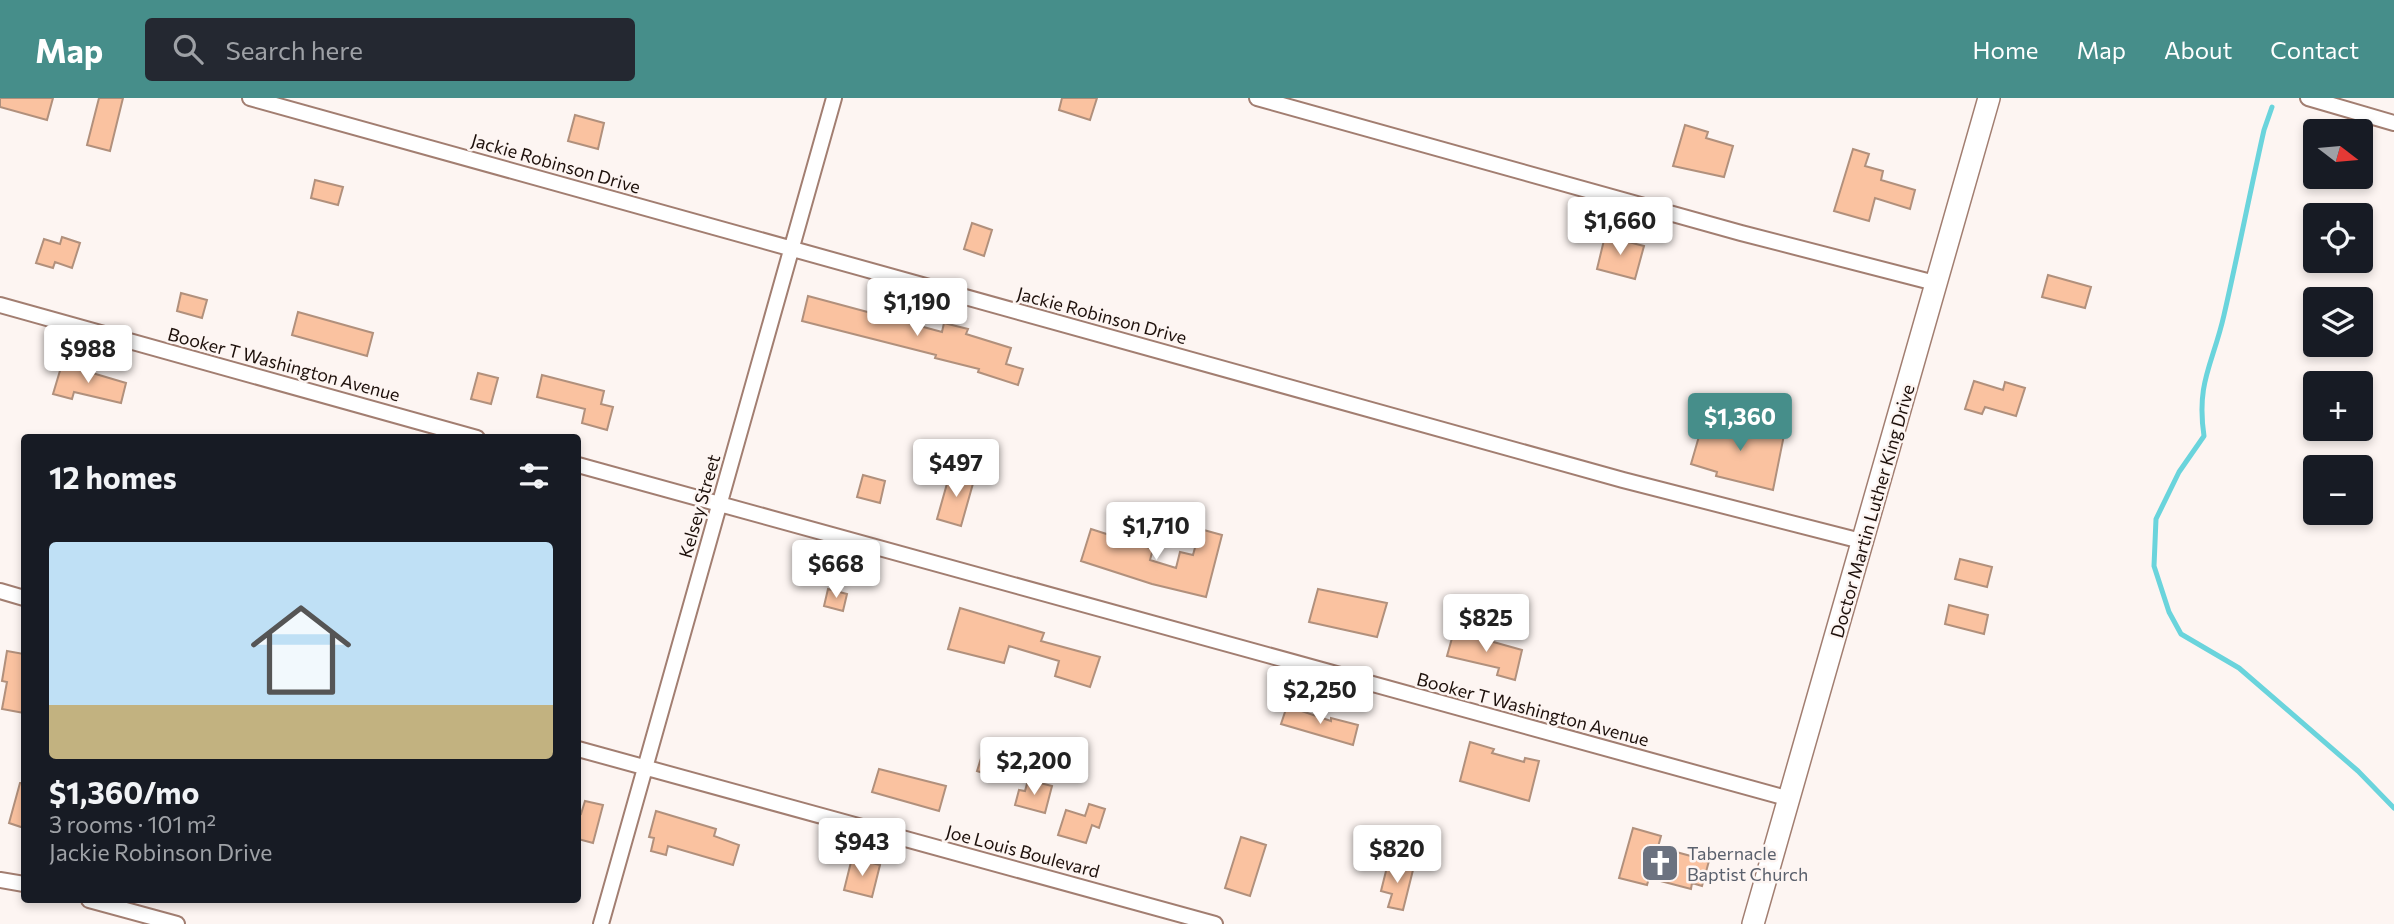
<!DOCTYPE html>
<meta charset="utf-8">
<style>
:root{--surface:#171b24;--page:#242831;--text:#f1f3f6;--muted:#9ea1a6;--line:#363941;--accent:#468e8a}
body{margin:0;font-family:Commissioner,sans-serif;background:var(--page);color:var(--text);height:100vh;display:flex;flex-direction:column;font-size:26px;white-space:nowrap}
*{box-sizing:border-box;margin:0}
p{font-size:23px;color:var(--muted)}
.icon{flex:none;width:38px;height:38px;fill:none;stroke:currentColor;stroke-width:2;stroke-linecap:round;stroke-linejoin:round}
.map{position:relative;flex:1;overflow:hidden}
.sheet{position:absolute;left:21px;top:336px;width:560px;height:469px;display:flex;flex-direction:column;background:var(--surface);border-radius:7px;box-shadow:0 4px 10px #0003}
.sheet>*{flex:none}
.needle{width:46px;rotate:106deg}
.buttons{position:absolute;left:2303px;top:21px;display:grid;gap:14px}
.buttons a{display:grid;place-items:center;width:70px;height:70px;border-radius:7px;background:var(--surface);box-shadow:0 4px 10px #0003;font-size:35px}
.price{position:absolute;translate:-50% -60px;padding:0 16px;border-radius:7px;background:#fff;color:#222;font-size:23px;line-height:46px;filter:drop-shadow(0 2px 4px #0008)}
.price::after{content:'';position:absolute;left:50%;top:42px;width:21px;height:16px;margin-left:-10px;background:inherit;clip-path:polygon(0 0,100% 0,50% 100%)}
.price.active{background:var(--accent);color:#fff}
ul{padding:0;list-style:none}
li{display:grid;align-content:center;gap:14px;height:371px;padding:0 28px}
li+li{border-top:2px solid var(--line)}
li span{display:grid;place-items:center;height:217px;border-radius:7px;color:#555}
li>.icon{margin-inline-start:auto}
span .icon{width:126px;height:126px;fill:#fffc;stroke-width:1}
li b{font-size:30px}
h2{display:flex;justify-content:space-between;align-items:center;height:84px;padding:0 28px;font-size:30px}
header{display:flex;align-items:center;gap:42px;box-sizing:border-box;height:98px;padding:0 35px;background:var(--accent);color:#fff}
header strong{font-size:33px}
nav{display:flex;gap:38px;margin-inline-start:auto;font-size:24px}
.search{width:490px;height:63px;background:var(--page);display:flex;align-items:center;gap:18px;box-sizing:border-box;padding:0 24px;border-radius:7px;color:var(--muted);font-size:26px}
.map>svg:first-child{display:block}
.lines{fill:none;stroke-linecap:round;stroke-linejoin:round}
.stream{stroke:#6ad4dc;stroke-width:5}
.building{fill:#fac2a0;stroke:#b1907c;stroke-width:2}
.street-casing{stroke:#a27e71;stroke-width:18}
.secondary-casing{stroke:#a27e71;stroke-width:24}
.street{stroke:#fff;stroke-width:14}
.secondary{stroke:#fff;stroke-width:21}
.labels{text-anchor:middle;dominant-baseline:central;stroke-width:5;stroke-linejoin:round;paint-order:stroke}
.street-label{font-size:18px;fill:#1d100b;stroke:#fdf5f2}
.worship-label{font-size:18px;fill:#5b616d;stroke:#fdf5f2;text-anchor:start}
</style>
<header>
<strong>Map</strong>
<div class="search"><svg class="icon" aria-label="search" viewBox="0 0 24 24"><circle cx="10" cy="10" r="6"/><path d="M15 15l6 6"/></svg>Search here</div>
<nav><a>Home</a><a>Map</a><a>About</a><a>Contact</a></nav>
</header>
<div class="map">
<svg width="2394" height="826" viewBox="0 0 2394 826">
<rect width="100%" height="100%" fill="#fdf5f2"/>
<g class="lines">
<path class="stream" d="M2272,9L2264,32C2250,94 2238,156 2224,217C2213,266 2196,284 2204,338L2179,374L2156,421L2154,468L2169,514L2181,536L2239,570L2358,673L2394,710"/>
</g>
<path class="building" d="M0,0H53L47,22L0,9Z
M99,0H123L110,53L87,47Z
M1062,0H1097L1090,22L1059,12Z
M575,17L604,25L598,51L568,43Z
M1685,27L1708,34L1706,40L1733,48L1724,79L1673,68Z
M1853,51L1869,56L1865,68L1883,73L1881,82L1915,92L1910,111L1875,100L1869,123L1834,113Z
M315,82L343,89L338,107L311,100Z
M972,125L992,132L984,158L964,151Z
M1605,138L1644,148L1635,181L1597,171Z
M62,139L80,145L72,170L55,164L53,170L36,165L44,141L60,146Z
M2048,177L2091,189L2085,210L2042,199Z
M181,195L207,202L202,220L177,213Z
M808,198L942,234L944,225L968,231L966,236L1011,250L1006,266L1023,271L1018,287L978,274L979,271L935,260L936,257L802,223Z
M298,214L373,235L367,258L292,237Z
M62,266L126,285L121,305L74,294L72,301L53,296Z
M478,275L498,280L491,306L471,301Z
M542,277L604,293L601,306L613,309L607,332L582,325L585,311L537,299Z
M1974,283L2003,292L2005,284L2025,290L2016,318L1985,309L1982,316L1965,311Z
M1704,321L1758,337L1761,326L1785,332L1773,392L1716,378L1717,374L1691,366Z
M950,375L974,382L961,428L937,421Z
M863,377L885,383L880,405L857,399Z
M1091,431L1153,451L1150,462L1176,470L1180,454L1193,457L1200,431L1222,437L1206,499L1152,486L1081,463Z
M1960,461L1992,469L1987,489L1955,481Z
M828,491L847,496L843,513L824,508Z
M1318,491L1387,505L1377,539L1309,524Z
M1949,507L1988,517L1984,536L1945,526Z
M960,510L1044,535L1041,543L1100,559L1090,589L1055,578L1059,563L1009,548L1004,565L948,551Z
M1454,533L1522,552L1515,582L1497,577L1499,570L1447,558Z
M7,553L24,556V615L2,611L7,584L2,583Z
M1287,608L1331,623V620L1358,627L1353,647L1281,626Z
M1470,644L1494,651L1492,655L1524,664L1525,660L1539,663L1529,703L1460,683Z
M983,654L1001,660L995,679L977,673Z
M879,671L946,688L939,713L872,694Z
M1028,682L1052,688L1045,715L1015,707L1019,692L1025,693Z
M20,685H24V730L9,725Z
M585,703L603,707L593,745L578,741V715L581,716Z
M1089,706L1105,711L1099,730L1092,727L1086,745L1058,737L1066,712L1085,718Z
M656,713L716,731L714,738L739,747L733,767L668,748L666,757L651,753L654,740L649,739Z
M1633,730L1661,738L1658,749L1709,763L1702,788L1692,785L1691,791L1649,780L1647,787L1619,780Z
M1241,739L1266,747L1250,798L1225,790Z
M852,760L880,767L872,799L844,792Z
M1388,765L1413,772L1403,812L1388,809L1392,796L1381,793Z"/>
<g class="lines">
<defs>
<path id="street" d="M250,0L1623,382L1865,444
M1257,0L1741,135L1935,185
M2308,0L2394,25
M0,207L477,340
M578,367L1790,701
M0,493L24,500
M578,651L1215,826
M0,782L24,786
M89,802L177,826
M601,826L834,0"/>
<path id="secondary" d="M1753,826L1989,0"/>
</defs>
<use href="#street" class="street-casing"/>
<use href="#secondary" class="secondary-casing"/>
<use href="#street" class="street"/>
<use href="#secondary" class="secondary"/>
</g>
<defs>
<symbol id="church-square" viewBox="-11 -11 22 22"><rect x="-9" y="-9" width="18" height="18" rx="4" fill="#6b7280" stroke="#fdf5f2"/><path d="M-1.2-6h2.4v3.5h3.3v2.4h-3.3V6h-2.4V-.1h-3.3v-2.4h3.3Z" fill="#fff"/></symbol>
</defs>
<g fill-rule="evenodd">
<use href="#church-square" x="1638" y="743" width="44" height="44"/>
</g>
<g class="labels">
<g class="street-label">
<text transform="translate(556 65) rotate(16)">Jackie Robinson Drive</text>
<text transform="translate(1102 217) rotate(15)">Jackie Robinson Drive</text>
<text transform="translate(284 266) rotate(15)">Booker T Washington Avenue</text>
<text transform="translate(699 408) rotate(-74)">Kelsey Street</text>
<text transform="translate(1872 413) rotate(-74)">Doctor Martin Luther King Drive</text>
<text transform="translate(1533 611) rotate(15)">Booker T Washington Avenue</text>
<text transform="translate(1023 753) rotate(15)">Joe Louis Boulevard</text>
</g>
<g class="worship-label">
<text x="1687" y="755">Tabernacle<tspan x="1687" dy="21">Baptist Church</tspan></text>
</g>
</g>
</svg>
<div class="buttons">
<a><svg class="needle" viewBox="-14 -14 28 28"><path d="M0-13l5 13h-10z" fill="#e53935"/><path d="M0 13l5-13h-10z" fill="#9ea1a6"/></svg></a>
<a><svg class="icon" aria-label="locate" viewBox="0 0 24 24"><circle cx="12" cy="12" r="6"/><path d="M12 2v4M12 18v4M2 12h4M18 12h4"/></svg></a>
<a><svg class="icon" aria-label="layers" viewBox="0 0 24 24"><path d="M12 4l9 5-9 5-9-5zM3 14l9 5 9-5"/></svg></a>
<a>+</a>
<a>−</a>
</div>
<b class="price" style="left:1620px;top:159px">$1,660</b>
<b class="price" style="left:917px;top:240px">$1,190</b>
<b class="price" style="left:88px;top:287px">$988</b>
<b class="price active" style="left:1740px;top:355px">$1,360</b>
<b class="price" style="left:956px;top:401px">$497</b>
<b class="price" style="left:1156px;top:464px">$1,710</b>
<b class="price" style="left:836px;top:502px">$668</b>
<b class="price" style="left:1486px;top:556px">$825</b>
<b class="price" style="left:1320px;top:628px">$2,250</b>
<b class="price" style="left:1034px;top:699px">$2,200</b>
<b class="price" style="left:862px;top:780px">$943</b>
<b class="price" style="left:1397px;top:787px">$820</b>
<section class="sheet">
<h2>12 homes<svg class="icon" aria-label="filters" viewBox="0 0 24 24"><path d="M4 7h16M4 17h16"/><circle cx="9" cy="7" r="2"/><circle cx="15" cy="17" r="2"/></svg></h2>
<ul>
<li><span style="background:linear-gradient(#bfe0f5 75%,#c2b280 0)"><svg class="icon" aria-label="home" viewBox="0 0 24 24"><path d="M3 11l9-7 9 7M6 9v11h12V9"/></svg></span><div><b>$1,360/mo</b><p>3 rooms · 101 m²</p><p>Jackie Robinson Drive</p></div></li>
</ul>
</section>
</div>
